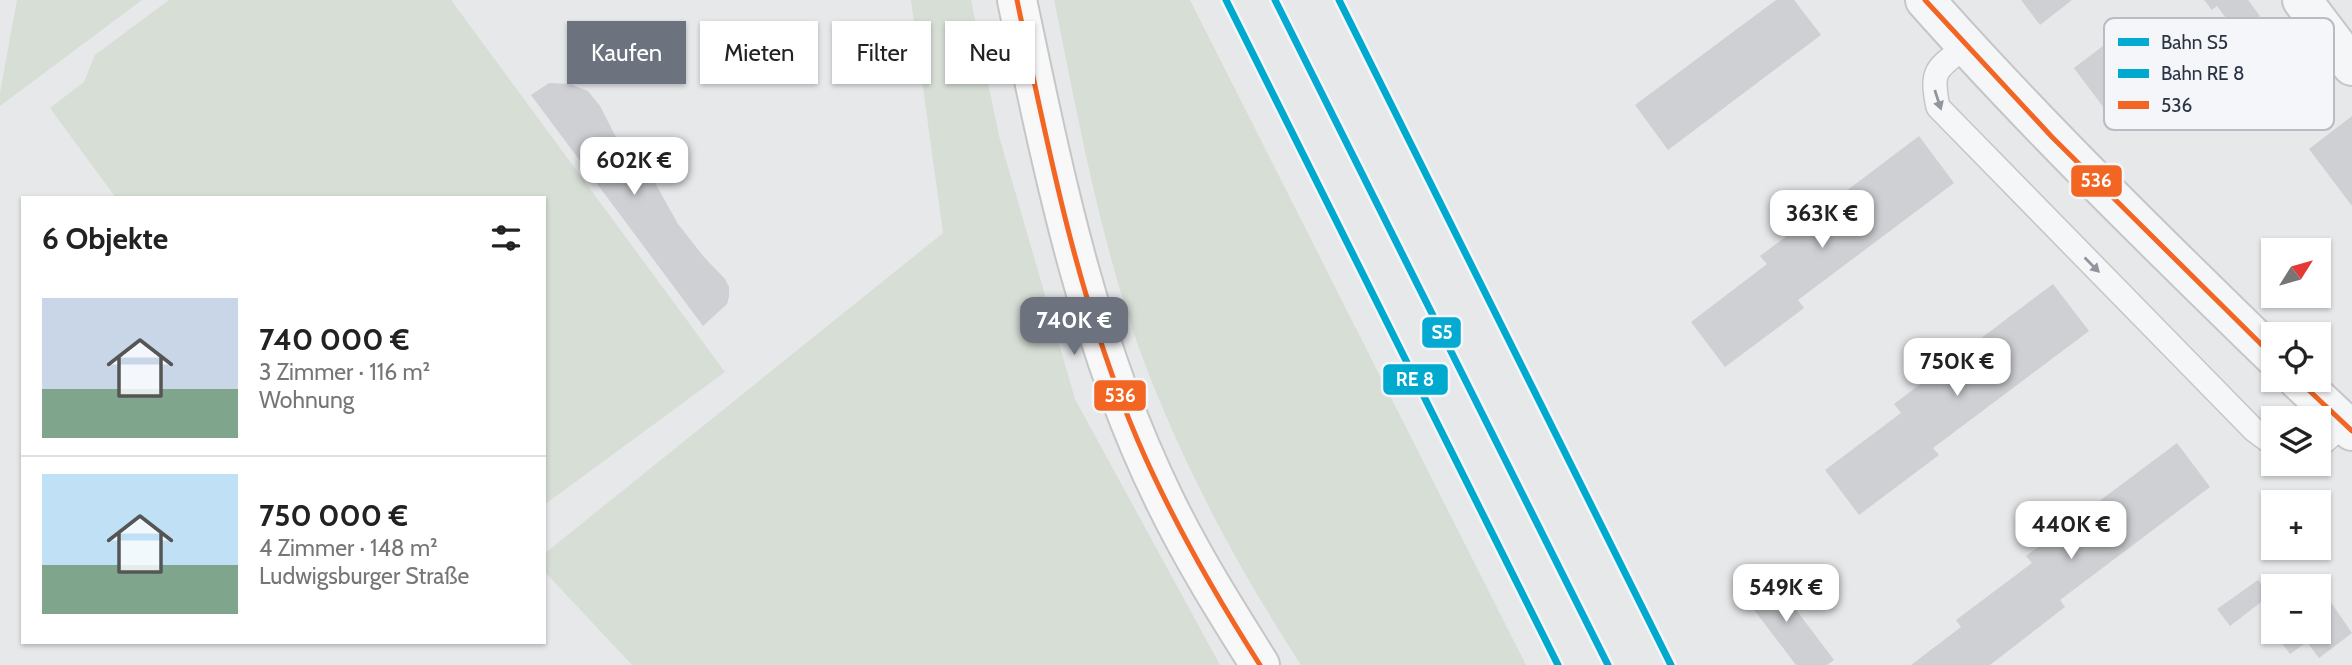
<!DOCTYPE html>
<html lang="de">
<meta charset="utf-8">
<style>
:root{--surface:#fff;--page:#f2f2f2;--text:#222;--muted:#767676;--line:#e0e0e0;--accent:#6c737f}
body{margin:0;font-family:Cabin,sans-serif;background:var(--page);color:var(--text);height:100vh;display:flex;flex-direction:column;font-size:26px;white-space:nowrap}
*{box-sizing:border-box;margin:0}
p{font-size:23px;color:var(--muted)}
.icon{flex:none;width:38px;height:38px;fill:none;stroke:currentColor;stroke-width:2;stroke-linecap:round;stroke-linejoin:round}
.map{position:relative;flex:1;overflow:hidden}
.details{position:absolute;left:21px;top:196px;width:525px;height:448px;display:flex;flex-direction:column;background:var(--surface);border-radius:0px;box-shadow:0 2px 5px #0004}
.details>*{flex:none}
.guide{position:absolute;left:567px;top:21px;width:665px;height:63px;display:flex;gap:14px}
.needle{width:46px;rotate:53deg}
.tools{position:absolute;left:2261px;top:238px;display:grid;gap:14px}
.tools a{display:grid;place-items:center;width:70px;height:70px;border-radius:0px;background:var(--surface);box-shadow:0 2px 5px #0004;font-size:35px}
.price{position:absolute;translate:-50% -60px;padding:0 16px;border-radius:14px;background:#fff;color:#222;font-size:23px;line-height:46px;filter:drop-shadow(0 2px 4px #0008)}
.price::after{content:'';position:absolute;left:50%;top:42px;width:21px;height:16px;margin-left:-10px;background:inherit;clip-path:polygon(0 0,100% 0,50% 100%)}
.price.on{background:var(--accent);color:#fff}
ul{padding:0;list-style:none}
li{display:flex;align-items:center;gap:21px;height:175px;padding:0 21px}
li+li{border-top:2px solid var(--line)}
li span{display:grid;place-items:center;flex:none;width:196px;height:140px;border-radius:0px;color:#555}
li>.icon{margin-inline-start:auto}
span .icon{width:84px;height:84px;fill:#fffc;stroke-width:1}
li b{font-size:30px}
h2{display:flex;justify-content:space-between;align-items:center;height:84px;padding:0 21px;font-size:30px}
.chip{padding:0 24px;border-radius:0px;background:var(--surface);box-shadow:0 2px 5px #0004;font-size:24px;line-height:63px}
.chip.on{background:var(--accent);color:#fff}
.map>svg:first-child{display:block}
.green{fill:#d6ded6}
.building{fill:#ced0d3}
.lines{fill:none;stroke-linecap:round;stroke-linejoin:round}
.service-casing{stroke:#c4c6c8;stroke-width:26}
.minor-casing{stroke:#c4c6c8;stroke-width:42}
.secondary-casing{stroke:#c4c6c8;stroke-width:42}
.service{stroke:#f5f6f7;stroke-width:23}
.minor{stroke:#f5f6f7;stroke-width:38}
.secondary{stroke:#f8f8f8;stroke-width:38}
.bus-1-casing{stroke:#f4f6f9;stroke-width:10}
.bus-1{stroke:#f26522;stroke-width:5}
.rail-1-casing{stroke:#f4f6f9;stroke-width:12}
.rail-2-casing{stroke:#f4f6f9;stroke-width:12}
.rail-1{stroke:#04aad1;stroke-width:7}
.rail-2{stroke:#00a9ce;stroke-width:7}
.oneway{fill:#90959e}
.key{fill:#f4f6f9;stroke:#b8bcc3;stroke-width:2}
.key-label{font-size:19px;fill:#2b3445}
.line-badge{stroke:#f4f6f9;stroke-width:2.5}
.badge-label{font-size:19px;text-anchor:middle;font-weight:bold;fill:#fff}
</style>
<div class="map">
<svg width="2352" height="665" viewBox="0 0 2352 665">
<rect width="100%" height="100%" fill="#e6e8ea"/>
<path class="green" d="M17,0H142L0,106V93Z
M169,0H451L725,372L544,505V198H116L50,108L84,82L95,55Z
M911,0H971L999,136L1075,399L1220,665H632L544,571V554L943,233Z
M1054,0H1190L1526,665H1301C1247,582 1199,495 1161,404C1106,276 1082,136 1054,0Z"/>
<path class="building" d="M1776,0H1794L1821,35L1668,150L1635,105Z
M2021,0H2072L2040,25Z
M2204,0H2248L2260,16L2237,33L2217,6L2212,10Z
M2128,27L2145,49L2142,51L2156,69L2104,108L2074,68Z
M549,83L570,84L588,91L600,106L619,143L654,181L678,224L704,257L725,279L729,287V297L727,304L703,326L531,95Z
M2352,116V206L2309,149Z
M1919,136L1954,183L1798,300L1804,308L1725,367L1691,322L1767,264L1760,256Z
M2053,284L2089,331L1933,448L1939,455L1859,515L1825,470L1901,413L1894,404Z
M2177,443L2210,487L2060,600L2065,607L1990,665H1911L1961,627L1956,620L2032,563L2026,556Z
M1769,574L1834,660L1827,665H1796L1742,594Z
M2315,579L2352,633L2319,658L2307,642L2290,654L2275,634L2278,632H2319V586H2305Z
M2258,580L2269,596L2230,626L2217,609Z"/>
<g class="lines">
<defs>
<path id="service" d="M1966,46C1937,69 1930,69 1938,107L2254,430L2273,444
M2319,446L2344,424"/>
<path id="minor" d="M1925,0C2035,124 2154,240 2273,356
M2302,0L2352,66
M2298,380L2352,431"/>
<path id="secondary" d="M1017,0C1053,170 1087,342 1164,499C1192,557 1226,611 1260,665"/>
</defs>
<use href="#service" class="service-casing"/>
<use href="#minor" class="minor-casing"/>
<use href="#secondary" class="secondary-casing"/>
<use href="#service" class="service"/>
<use href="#minor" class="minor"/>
<use href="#secondary" class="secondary"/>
<defs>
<path id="bus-1" d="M1017,0C1048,149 1078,301 1138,441C1172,520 1214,593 1260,665
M1925,0L2052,137L2273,356
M2298,380L2352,431"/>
</defs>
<use href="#bus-1" class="bus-1-casing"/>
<use href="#bus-1" class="bus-1"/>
<defs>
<path id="rail-1" d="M1275,0L1608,665"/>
<path id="rail-2" d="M1226,0L1558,665
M1339,0L1671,665"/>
</defs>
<use href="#rail-1" class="rail-1-casing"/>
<use href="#rail-2" class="rail-2-casing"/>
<use href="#rail-1" class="rail-1"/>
<use href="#rail-2" class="rail-2"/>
</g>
<defs><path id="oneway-solid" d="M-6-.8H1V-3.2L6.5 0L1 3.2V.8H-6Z" transform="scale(1.75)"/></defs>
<g class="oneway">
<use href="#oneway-solid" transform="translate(1938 100) rotate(72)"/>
<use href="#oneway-solid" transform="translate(2092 265) rotate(45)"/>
</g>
<rect x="2104" y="18" width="230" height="112" rx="10" class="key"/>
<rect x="2118" y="38" width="31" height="8" fill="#04aad1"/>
<rect x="2118" y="69" width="31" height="9" fill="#00a9ce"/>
<rect x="2118" y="101" width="31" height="8" fill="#f26522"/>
<g class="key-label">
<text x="2161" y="49">Bahn S5</text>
<text x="2161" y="80">Bahn RE 8</text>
<text x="2161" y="112">536</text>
</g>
<g class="line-badge">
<rect x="2070" y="164" width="53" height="34" rx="7" fill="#f26522"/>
<rect x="1421" y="316" width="41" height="33" rx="7" fill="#04aad1"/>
<rect x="1382" y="363" width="67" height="33" rx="7" fill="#00a9ce"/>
<rect x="1093" y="379" width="54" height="33" rx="7" fill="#f26522"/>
</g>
<g class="badge-label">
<text x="2096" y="187">536</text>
<text x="1442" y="339">S5</text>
<text x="1415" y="386">RE 8</text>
<text x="1120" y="402">536</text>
</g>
</svg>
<div class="tools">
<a><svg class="needle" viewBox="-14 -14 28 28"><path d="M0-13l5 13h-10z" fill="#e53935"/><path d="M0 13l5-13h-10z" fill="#767676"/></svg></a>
<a><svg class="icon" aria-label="locate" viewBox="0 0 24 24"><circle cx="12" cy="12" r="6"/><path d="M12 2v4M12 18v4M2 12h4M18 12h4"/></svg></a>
<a><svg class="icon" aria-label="layers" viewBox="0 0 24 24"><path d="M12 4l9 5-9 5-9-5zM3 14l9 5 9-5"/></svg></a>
<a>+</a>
<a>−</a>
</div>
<b class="price" style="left:634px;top:197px">602K €</b>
<b class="price" style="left:1822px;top:250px">363K €</b>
<b class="price on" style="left:1074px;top:357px">740K €</b>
<b class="price" style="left:1957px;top:398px">750K €</b>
<b class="price" style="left:2071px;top:561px">440K €</b>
<b class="price" style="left:1786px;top:624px">549K €</b>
<div class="guide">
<a class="chip on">Kaufen</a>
<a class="chip">Mieten</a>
<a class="chip">Filter</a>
<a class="chip">Neu</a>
</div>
<section class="details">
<h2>6 Objekte<svg class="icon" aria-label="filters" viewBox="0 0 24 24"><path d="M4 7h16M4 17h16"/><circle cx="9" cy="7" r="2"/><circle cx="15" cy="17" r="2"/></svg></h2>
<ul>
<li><span style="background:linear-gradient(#c9d6e8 65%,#7fa58c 0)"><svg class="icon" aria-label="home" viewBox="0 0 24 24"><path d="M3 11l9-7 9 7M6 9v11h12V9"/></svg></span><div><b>740 000 €</b><p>3 Zimmer · 116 m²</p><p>Wohnung</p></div></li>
<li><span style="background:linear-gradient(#bfe0f5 65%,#7fa58c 0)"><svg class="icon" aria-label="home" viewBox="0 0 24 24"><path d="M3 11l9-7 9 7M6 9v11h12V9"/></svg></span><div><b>750 000 €</b><p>4 Zimmer · 148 m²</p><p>Ludwigsburger Straße</p></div></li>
</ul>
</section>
</div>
